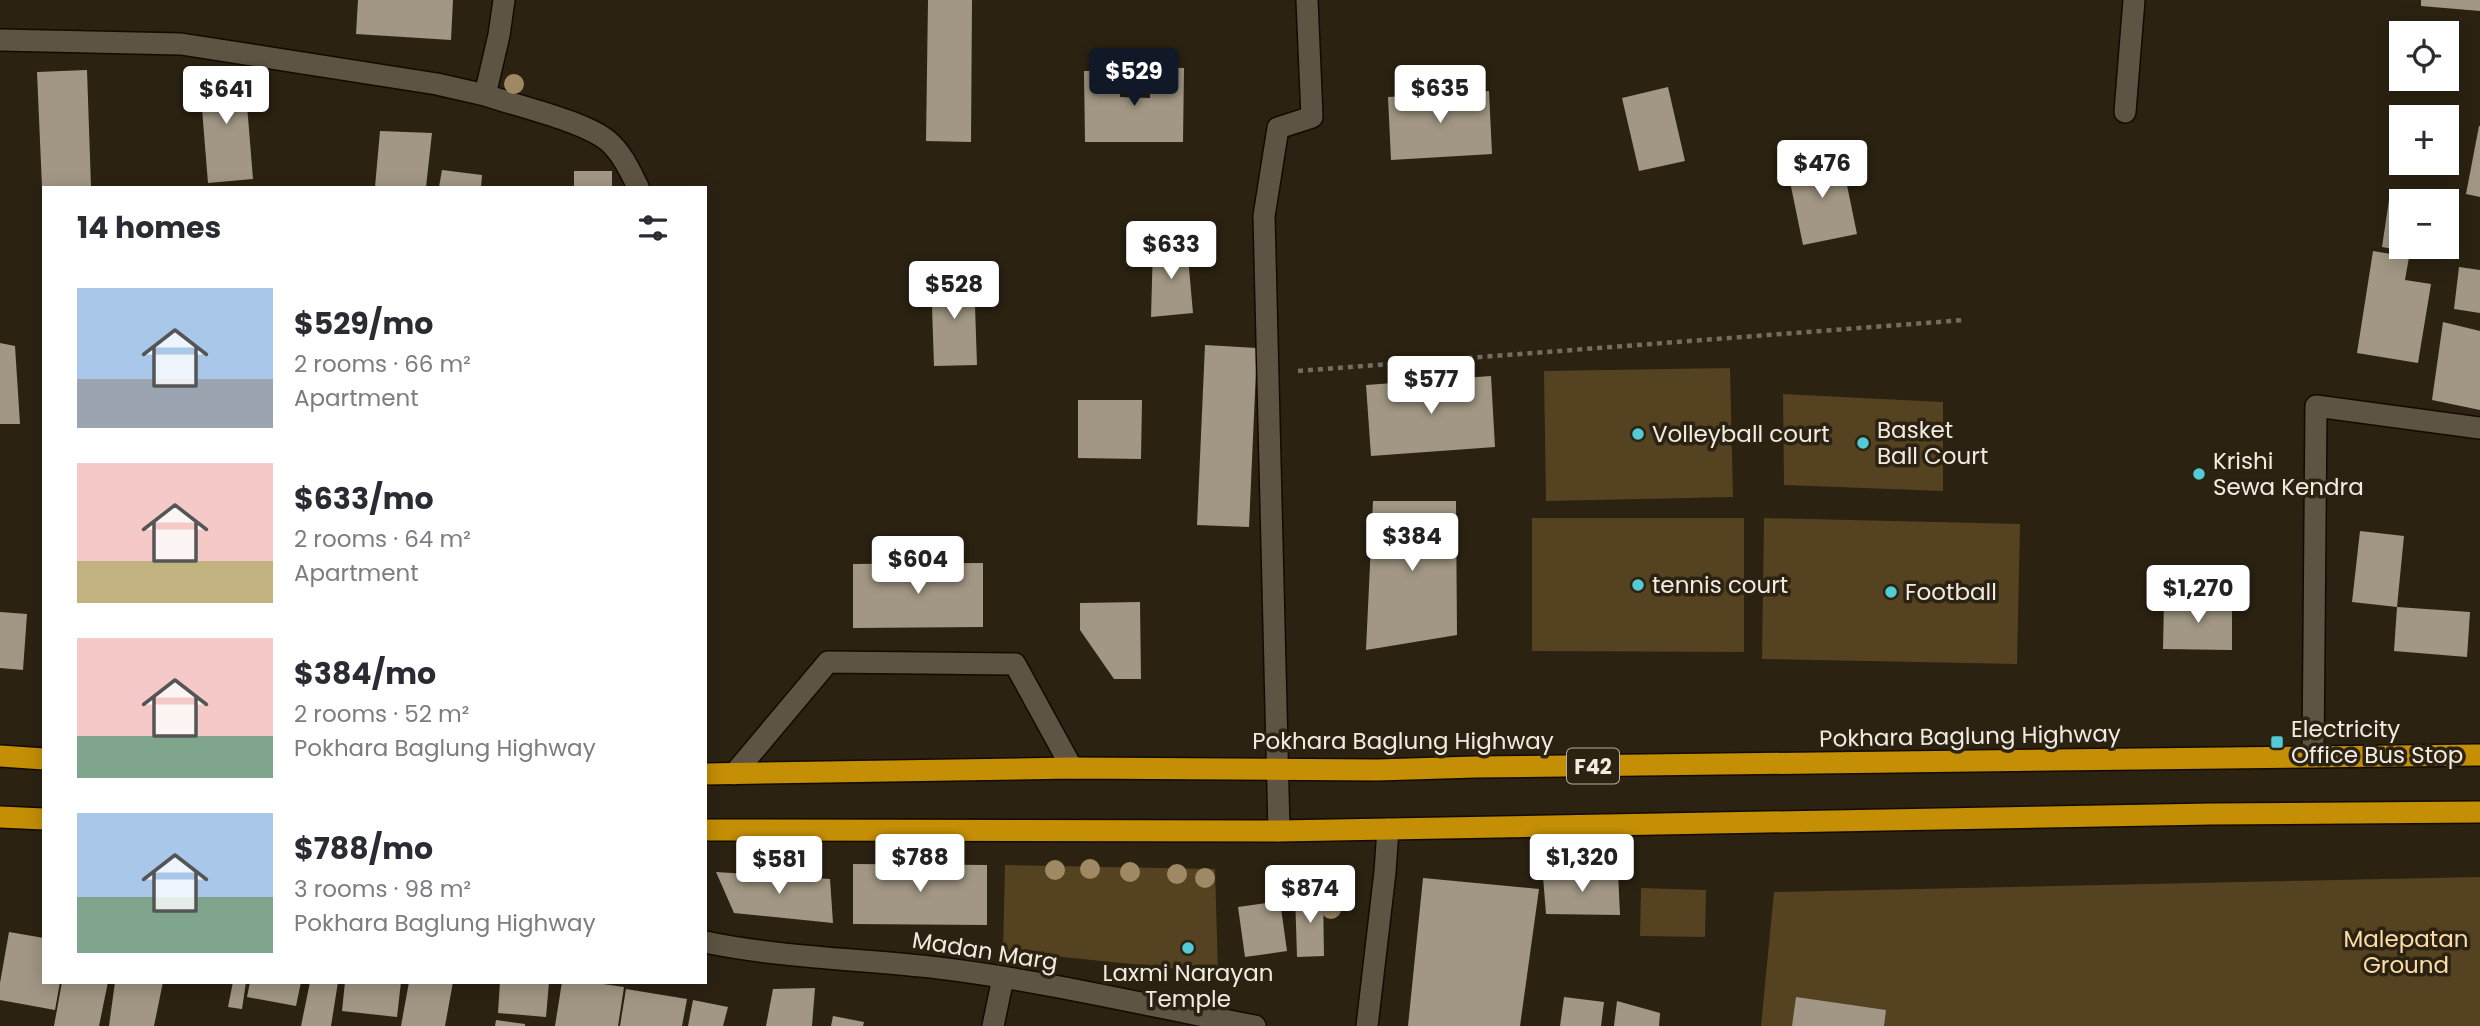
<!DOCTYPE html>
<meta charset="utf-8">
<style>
:root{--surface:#fff;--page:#f2f2f3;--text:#2b2b33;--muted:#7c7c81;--accent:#111827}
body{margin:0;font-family:Poppins,sans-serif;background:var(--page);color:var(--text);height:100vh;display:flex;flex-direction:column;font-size:26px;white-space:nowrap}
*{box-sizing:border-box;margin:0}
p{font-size:23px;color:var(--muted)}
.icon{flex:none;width:38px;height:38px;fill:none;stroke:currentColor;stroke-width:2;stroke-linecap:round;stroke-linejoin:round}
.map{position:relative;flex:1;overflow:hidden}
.drawer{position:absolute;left:42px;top:186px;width:665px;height:798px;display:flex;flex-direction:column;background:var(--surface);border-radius:0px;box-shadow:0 4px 18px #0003}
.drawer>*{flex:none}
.buttons{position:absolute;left:2389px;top:21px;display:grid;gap:14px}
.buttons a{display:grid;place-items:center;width:70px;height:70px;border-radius:0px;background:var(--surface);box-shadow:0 4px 18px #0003;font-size:35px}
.price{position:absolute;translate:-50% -60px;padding:0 16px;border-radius:7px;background:#fff;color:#222;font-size:23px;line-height:46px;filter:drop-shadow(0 2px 4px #0008)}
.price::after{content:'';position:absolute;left:50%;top:42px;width:21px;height:16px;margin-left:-10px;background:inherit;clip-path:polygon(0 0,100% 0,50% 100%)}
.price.current{background:var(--accent);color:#fff}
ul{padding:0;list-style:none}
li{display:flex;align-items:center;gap:21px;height:175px;padding:0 35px}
li span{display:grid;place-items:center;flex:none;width:196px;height:140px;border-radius:0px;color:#555}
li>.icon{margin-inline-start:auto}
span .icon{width:84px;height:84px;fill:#fffc;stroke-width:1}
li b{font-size:30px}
h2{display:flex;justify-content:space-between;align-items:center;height:84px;padding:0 35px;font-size:30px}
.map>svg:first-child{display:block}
.green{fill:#544220}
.building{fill:#a29784}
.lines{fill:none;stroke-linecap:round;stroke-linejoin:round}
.minor-casing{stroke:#130b01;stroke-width:24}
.highway-casing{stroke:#130b01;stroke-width:24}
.path{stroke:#756d5f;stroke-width:4.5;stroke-dasharray:5 5;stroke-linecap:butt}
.minor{stroke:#5e5443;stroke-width:21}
.highway{stroke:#c48f05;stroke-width:21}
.tree{fill:#9e8964}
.poi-dot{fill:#52cbd7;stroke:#2b2212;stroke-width:2.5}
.labels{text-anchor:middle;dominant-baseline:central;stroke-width:7;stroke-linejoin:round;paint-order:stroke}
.shield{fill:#2b2212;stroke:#b6afa3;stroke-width:2}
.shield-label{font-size:21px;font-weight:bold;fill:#f1ebe1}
.poi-label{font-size:23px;fill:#f1ebe1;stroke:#2b2212;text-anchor:start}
.street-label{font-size:23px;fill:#f1ebe1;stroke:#2b2212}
.park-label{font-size:23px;fill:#fcdda7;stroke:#2b2212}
</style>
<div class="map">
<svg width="2480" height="1026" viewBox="0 0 2480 1026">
<rect width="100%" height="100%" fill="#2b2212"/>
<path class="green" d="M1730,368L1733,497L1546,501L1544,371Z
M1783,394L1943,402V491L1784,485Z
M1532,518H1744V652L1532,651Z
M1764,518L2020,524L2017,664L1762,659Z
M1005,865L1215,869L1218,973L1003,951Z
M2480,877V1026H1761L1774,892Z
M1641,888L1706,890L1705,937L1640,936Z"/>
<path class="building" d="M358,0H453L451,40L356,34Z
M928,0H972L971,142L926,141Z
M2421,0H2480V11L2421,6Z
M1150,67L1184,68L1183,142H1085L1084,71H1120V97L1150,98Z
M244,68L253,179L208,183L199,72Z
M87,70L91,187H42L37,72Z
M1668,87L1685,161L1639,171L1622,98Z
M1489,91L1492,154L1391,160L1388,97Z
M2479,126H2480V197L2466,194Z
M380,131L432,133L426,187H375Z
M1841,156L1857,234L1803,245L1787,167Z
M442,170L482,175L481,187H439Z
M574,171H612V187H574Z
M2389,200L2401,202V247H2411L2410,252L2382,247Z
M1153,245L1187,246L1193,313L1151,317Z
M2373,251L2409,257L2405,280L2431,284L2418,363L2357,353Z
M2459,267L2480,270V313L2454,309Z
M974,276L977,365L934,366L931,277Z
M2443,322L2480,331V410L2432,400Z
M0,343L15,346L20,424H0Z
M1205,345L1257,348L1249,527L1197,525Z
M1491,376L1495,447L1371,456L1366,385Z
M1078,400H1142L1141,459L1078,458Z
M1373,501H1456L1457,635L1366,650Z
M2360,531L2404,536L2397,607L2470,612L2467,657L2394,651L2397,607L2352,602Z
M983,563V627L853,628V564Z
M2164,600H2232V650L2163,649Z
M1140,602L1141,679H1114L1080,630V603Z
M0,612L27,614L23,670L0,668Z
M853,864L987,865V925L853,924Z
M716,872L830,879L833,923L734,913Z
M1618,873L1620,915L1546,914L1543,876Z
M1423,878L1539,889L1520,1026H1408Z
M1323,893L1324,956L1297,957L1295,894Z
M1280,901L1287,951L1245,957L1238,907Z
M9,932L44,938V982H60L55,1010L0,1000V983Z
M62,982H108L99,1026H54Z
M115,982H163L154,1026H109Z
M233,982H246L242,1009L228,1007Z
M250,982H301L296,1006L247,997Z
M310,982H338L331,1026H301Z
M345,982H401L397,1017L342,1011Z
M409,982H453L445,1026H401Z
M500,982H549L546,1017L498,1013Z
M562,982H589L624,987L618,1026H555Z
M815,988L812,1026H766L773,989Z
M626,989L687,999L682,1026H620Z
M1564,997L1604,1002L1601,1026H1560Z
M1796,997L1886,1010L1884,1026H1792Z
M693,1000L728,1007L723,1026H688Z
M1617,1001L1660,1013L1659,1026H1614Z
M833,1016L864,1022L863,1026H831Z
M496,1020L525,1024V1026H495Z"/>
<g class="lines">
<defs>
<path id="minor" d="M504,0L499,35L485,95C517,106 584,121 608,141C622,153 630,171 638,187
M0,40L181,44L437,84L485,95
M2125,112L2134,0
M2313,757L2316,406L2480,428
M734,774L828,662L1015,664L1072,768
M1279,831L1264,216L1278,128L1312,117L1307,0
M705,942C782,958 861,959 939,968C1045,981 1150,1006 1255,1026
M993,1026L1003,978
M1367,1026L1385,872L1388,829"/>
<path id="highway" d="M0,756L44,759
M705,774L1072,768L1377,770L1475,767L2480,755
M0,817L44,819
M705,830L1279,831L2211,814L2480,812"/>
</defs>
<use href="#minor" class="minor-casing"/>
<use href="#highway" class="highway-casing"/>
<path class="path" d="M1298,371L1964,320"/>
<use href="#minor" class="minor"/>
<use href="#highway" class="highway"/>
</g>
<g class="tree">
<circle cx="514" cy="84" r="10"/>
<circle cx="1090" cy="869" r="10"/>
<circle cx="1055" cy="870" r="10"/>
<circle cx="1130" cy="872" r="10"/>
<circle cx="1177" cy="874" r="10"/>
<circle cx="1205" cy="878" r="10"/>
<circle cx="1282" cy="892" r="10"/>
<circle cx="1331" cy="909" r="10"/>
</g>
<g class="poi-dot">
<circle cx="1638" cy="434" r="7"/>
<circle cx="1863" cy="443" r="7"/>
<circle cx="2199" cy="474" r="7"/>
<circle cx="1638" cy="585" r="7"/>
<circle cx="1891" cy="592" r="7"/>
<rect x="2270" y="735" width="14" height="14" rx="3.5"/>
<circle cx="1188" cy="948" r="7"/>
</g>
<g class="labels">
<rect class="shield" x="1567" y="748.5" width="52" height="35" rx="5"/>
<g class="shield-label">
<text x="1593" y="766">F42</text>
</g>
<g class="poi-label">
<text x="1877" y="430">Basket<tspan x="1877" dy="26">Ball Court</tspan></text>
<text x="1652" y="434">Volleyball court</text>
<text x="2213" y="461">Krishi<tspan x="2213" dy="26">Sewa Kendra</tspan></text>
<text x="1652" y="585">tennis court</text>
<text x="1905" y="592">Football</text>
<text x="2291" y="729">Electricity<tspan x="2291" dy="26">Office Bus Stop</tspan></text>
<text x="1188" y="973" text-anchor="middle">Laxmi Narayan<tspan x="1188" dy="26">Temple</tspan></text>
</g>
<g class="street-label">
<text transform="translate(1970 736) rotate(-1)">Pokhara Baglung Highway</text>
<text x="1403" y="741">Pokhara Baglung Highway</text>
<text transform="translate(985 951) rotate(9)">Madan Marg</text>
</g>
<g class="park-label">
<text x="2406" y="939">Malepatan<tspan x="2406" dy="26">Ground</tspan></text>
</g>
</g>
</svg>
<div class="buttons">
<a><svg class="icon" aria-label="locate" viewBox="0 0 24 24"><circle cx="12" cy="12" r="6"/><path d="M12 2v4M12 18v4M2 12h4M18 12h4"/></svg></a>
<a>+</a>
<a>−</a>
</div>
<b class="price current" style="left:1134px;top:108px">$529</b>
<b class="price" style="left:1440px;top:125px">$635</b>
<b class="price" style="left:226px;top:126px">$641</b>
<b class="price" style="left:1822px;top:200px">$476</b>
<b class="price" style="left:1171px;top:281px">$633</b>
<b class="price" style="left:954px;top:321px">$528</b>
<b class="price" style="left:1431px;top:416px">$577</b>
<b class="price" style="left:1412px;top:573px">$384</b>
<b class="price" style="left:918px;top:596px">$604</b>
<b class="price" style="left:2198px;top:625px">$1,270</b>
<b class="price" style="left:920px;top:894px">$788</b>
<b class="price" style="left:1582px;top:894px">$1,320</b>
<b class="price" style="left:779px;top:896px">$581</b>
<b class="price" style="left:1310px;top:925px">$874</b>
<section class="drawer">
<h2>14 homes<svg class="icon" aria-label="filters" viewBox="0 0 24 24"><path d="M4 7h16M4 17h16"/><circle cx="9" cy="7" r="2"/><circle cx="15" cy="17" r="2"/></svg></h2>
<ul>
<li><span style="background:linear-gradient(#a9c7e8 65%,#9aa5b1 0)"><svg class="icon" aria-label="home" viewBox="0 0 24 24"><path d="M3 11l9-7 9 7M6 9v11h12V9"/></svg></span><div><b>$529/mo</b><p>2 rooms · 66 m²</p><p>Apartment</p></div></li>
<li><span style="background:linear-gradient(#f6c9c9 70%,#c2b280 0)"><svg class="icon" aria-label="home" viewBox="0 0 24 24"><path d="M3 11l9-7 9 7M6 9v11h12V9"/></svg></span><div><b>$633/mo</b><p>2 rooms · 64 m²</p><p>Apartment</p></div></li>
<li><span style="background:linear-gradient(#f6c9c9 70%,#7fa58c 0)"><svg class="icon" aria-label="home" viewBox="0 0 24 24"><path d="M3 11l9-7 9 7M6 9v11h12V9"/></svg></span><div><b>$384/mo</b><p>2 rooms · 52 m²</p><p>Pokhara Baglung Highway</p></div></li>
<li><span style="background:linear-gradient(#a9c7e8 60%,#7fa58c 0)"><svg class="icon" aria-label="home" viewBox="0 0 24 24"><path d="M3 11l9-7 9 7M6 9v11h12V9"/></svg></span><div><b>$788/mo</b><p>3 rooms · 98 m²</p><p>Pokhara Baglung Highway</p></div></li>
</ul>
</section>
</div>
